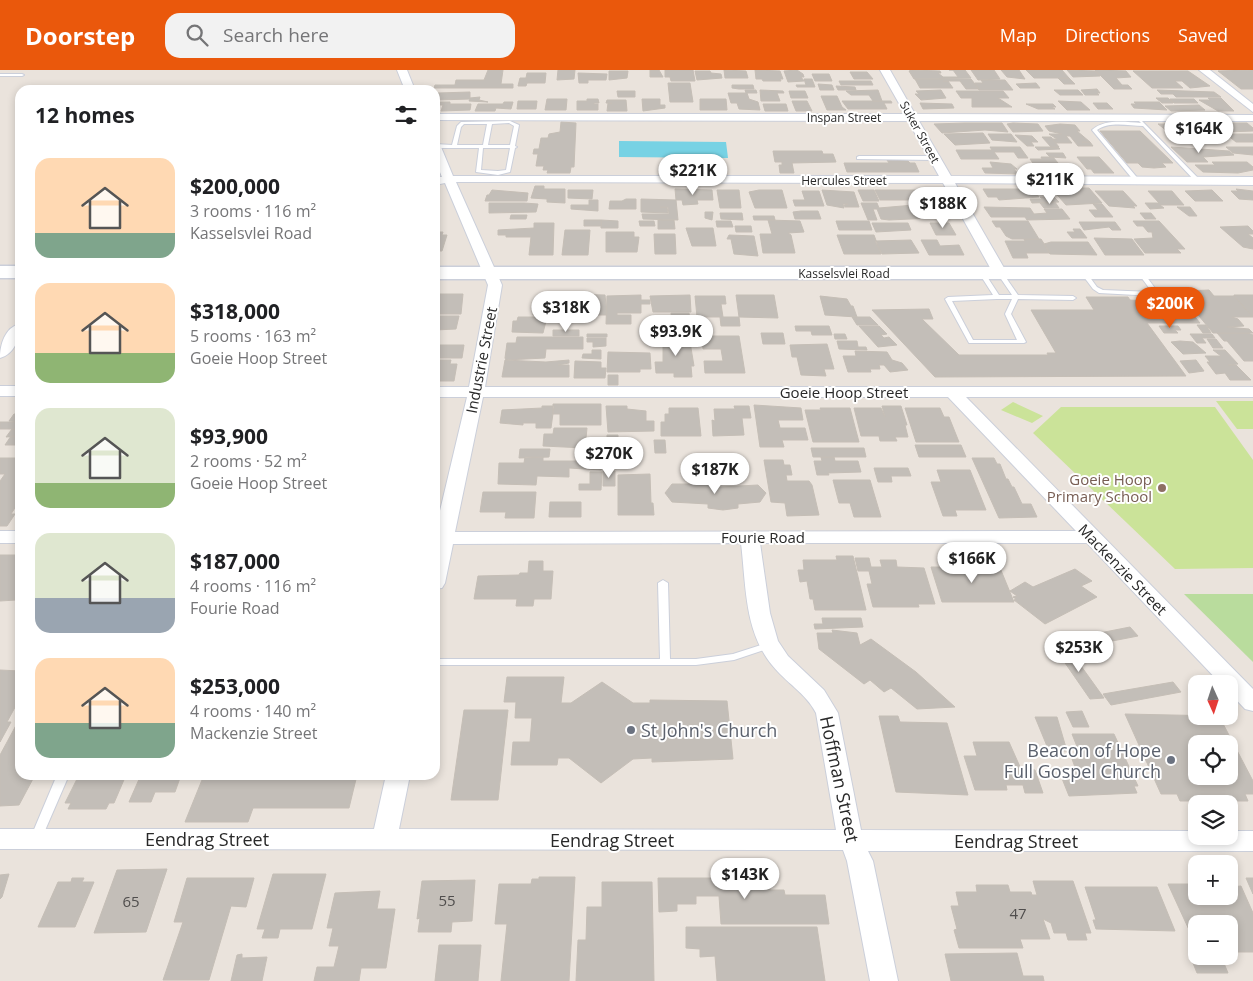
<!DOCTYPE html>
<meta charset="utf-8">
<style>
:root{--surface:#fff;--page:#f2f2f2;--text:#202124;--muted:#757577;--accent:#ea580c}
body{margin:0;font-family:"Open Sans",sans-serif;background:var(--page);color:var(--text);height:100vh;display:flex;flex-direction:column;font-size:19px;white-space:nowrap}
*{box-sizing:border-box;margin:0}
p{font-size:16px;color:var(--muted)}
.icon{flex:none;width:28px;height:28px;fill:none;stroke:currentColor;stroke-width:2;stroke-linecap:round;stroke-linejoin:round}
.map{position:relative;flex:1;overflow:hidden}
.panel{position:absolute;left:15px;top:15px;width:425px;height:695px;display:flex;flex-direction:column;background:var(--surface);border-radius:15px;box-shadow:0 2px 8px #0003}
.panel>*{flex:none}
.needle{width:32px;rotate:177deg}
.controls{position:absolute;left:1188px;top:605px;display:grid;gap:10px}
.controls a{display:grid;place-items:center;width:50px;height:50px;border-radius:10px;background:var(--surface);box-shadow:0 2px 8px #0003;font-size:25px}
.price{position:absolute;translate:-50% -42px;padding:0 11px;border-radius:18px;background:#fff;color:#222;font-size:16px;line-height:32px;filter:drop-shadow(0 1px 2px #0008)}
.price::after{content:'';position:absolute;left:50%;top:30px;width:15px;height:11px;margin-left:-8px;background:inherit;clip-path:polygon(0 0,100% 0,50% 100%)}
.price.on{background:var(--accent);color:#fff}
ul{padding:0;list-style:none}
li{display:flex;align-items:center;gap:15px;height:125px;padding:0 20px}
li span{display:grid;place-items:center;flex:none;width:140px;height:100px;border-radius:15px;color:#555}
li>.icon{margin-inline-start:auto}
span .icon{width:60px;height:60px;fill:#fffc;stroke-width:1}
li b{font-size:21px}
h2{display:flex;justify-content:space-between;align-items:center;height:60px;padding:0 20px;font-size:21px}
header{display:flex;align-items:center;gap:30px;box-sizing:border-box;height:70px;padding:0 25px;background:var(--accent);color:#fff}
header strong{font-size:24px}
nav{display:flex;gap:28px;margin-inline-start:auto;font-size:18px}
.search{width:350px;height:45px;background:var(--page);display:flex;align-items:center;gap:12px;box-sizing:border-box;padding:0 18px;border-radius:15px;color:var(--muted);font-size:19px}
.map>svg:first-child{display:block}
.green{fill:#b9dc9d}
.pitch{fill:#cbe399}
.water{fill:#77d2e4}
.building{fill:#c3beb8;stroke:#c5beb6;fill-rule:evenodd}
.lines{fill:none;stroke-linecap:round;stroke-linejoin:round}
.lane-casing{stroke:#cbcfda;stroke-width:2}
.street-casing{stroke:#cbcfda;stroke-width:2}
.secondary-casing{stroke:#cbcfda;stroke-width:3}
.lane{fill:#fff;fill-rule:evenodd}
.street{fill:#fff;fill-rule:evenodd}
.secondary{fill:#fff;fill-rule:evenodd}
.education-dot{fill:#8d6e63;stroke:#fff;stroke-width:2}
.worship-dot{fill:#6b7280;stroke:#fff;stroke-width:2}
.labels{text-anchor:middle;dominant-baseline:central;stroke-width:4;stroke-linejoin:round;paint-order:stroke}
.far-street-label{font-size:12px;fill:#292929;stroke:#fff}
.street-label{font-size:15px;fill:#292929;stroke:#fff}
.education-label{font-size:15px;fill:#785e54;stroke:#fff;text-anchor:end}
.near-number-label{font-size:15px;fill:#504e4d}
.near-worship-label{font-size:18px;fill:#5b616d;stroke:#fff;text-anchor:start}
.near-street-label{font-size:18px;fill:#292929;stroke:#fff}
</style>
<header>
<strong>Doorstep</strong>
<div class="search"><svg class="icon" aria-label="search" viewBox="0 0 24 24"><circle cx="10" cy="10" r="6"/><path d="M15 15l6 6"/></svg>Search here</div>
<nav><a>Map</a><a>Directions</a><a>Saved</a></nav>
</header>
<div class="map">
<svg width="1253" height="911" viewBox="0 0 1253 911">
<rect width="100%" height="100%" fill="#eae3dc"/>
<path class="green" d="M1184,524H1253V592Z"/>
<path class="pitch" d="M1216,331H1253V359H1237Z
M1013,332L1043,346L1032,353L1001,340Z
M1061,337H1215L1253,390V498L1175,499L1033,363Z"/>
<path class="water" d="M619,71L726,72L728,88L619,87Z"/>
<path class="building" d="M488,0H503L501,14H513V18H434L435,15H455L456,10H484Z
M558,0H575L574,9L557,10Z
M650,0H659L663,7H650Z
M665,0H693L695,11H671L670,7H665Z
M724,0L746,1L748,8H725Z
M755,0L780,1L783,9H780L781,11H763L762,9H756Z
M797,0L803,4L804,7H801L804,11L788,12L784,1Z
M912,0L940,1L941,3H938L943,7H958L953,0H949H965L971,8L914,9L909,1Z
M971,0H994L1000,9L978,10Z
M1001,0H1019L1025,9L1007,7Z
M1026,0H1062L1069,8H1034Z
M1067,0L1095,1L1100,6L1073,7Z
M1095,0L1126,1L1131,7L1116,8L1122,15H1128L1132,19H1114Z
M1253,0V19H1241L1218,1Z
M609,1H628L627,8L609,10Z
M695,1H710L711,3L721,4L722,8L697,10Z
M1133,1H1188L1210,16L1190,18L1182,11H1175L1183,18H1152Z
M850,2H867L873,9H854Z
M527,3H546L545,13H527L526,16H518L520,8H526Z
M578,3L607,4L606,10H588V13H579Z
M812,4H829L832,11H815Z
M1058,8H1069L1075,14H1064Z
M804,9H812L815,17H797L796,15H806Z
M915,9H971L979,19H966L960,11H943H948L953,18H920Z
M981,10H1005L1013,20H979L975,13H983Z
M839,11H871L873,15H841Z
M668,13H690L693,32H670Z
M1036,13L1040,18H1020L1016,14Z
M818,14L832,15L834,20H820Z
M732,15H753L754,19H739L732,18Z
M836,16L855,17L856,20H838Z
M1097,19L1100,23H1097L1099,25H1085L1081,20Z
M745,20H756L757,23H747L749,29L758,32L760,40L739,39L737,33H731L728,23H746Z
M760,20L783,21L784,23H777L780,31H761Z
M878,20L882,31H873L869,25H851L846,21Z
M941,20L946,28L921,30L915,24H919L916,21Z
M1054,20H1078L1083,25H1060Z
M1157,20L1214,22L1221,27H1176L1173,24H1161Z
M617,21H635V27H618Z
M789,21H805L808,28H791Z
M956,21H1003L1009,28H998L1012,37H972V28H961Z
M470,22V28L480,27L479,30L488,32L469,31L470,29L437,30L438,23Z
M821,26H837L842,37L846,40H827Z
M1156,28H1168L1173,33H1162Z
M1208,28H1221L1234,41H1218L1199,30H1210Z
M547,29H567L566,40H545Z
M587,29H598L599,33H594V34H598V40H577V31H587Z
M642,29H660V35H665V38L643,41Z
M700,29H726L727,40H700Z
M1170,29H1194L1198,33H1174Z
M607,30H626L627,41H607L608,33H612H606Z
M518,31H537L536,39H517Z
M792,31H807L812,41H796Z
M842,31H891L892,33H884L887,39H848Z
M1058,31L1081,32L1090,40H1067Z
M440,32H450V34H471L470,40L441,41L443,35H439Z
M504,32H513L511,39L496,38L495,41H475L478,34H503Z
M1134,32H1159L1167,40L1134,38L1131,34H1136Z
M920,33L952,34L954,38L923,39Z
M1093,33H1107L1113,39H1098Z
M763,34H786L788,41H765Z
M1026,34H1053L1056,37H1052L1055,39H1038Z
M1199,35L1205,40L1171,41L1165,36Z
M561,52L576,53L574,97H571L570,103H547L548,100H543L544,96H536L538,84H533L534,79H539L541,68H548L549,64L560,62Z
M965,53H1002L1008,62L985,60L942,63L934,54Z
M1013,53L1038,54L1043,61L1013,62L1007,54Z
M1215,53H1247L1253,58V61L1227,62Z
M1060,54L1075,55L1080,61H1077L1090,72H1082H1090L1093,76H1078L1070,66H1066L1072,73H1056L1052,69H1057L1049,64H1062L1049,61L1045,56Z
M1158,54H1180L1194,67H1175Z
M1100,61H1140L1173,93H1162L1166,97L1154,98L1142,97L1138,93H1127Z
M983,63L990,73L955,75L944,64Z
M988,64H1011L1017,72L992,70Z
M1226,64H1253V72H1236Z
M1015,65L1032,66L1038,72H1031L1034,76H1027Z
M1042,67H1051L1059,77H1051Z
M1174,67H1194L1197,70L1180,72Z
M990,77H1020L1028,88H1018L1014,82H994L999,89H961L956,80H992Z
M1035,77H1058L1060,79L1038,80Z
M1171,77L1229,81L1234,85L1203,87L1208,92H1187Z
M1226,77H1253V85L1233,83Z
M773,81H822L823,84H833L836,92L792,93L794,103H780L779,95H782V92H775Z
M1046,83H1063L1066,88L1050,87Z
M1041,87H1053L1063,99H1037L1030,89H1042Z
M1077,87H1099L1114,103H1094L1091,99H1087Z
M887,90L908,91L910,93H915L919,102H847L844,93H889Z
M990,92L1011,94L1017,99H1014L1018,104L985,103L982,98H993Z
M1212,92H1247L1253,97V100L1238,103L1203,102L1195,95H1215Z
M535,116H544V119H565V133L547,132V129L531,128Z
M1076,118H1089L1102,133L1066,135L1052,119L1079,121Z
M675,119L712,120L713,130H697L698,134L683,135L682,130H676Z
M983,119H1033L1039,127L999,130L997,127H988Z
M1236,119L1253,121V130L1239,129L1231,121H1238Z
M492,120L528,123L527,131H485L487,125H489Z
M568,120H593L592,129L568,128Z
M717,120H739L741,138H720Z
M759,120H782L787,138H755L749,122Z
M822,120L854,122L859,137H845L844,135L848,134H843L844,138L827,135Z
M858,120H874L879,131H863Z
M875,120H926L931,130H880Z
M1212,120L1223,131H1195L1185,121Z
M802,121H819L824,136H795L793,130H805Z
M1095,121H1123L1137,136H1133L1135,138L1109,136Z
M1148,121H1172L1184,135H1160L1164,138L1150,139L1145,133H1159Z
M1040,127H1054L1059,132L1032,133L1030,129H1042Z
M626,129H636V139H609L610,131H622Z
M641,129L676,130L678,150L643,149L642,144H669L668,137H660H667L668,143L641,142Z
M589,130H598V141L571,139V135H589Z
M1055,132L1059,138H1044L1040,133Z
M489,133H524L538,134L536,142L489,143Z
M861,133H877L879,138L937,133L940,140H926L932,148L889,150L881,149L877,139H873L877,150H868Z
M1093,134H1102L1113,147H1095L1089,140H1098Z
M984,137L1030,138L1034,144L1047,143L1044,139H1062L1070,149L1027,150L1025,147H991Z
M1177,137H1190L1197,146H1189Z
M801,141H818L821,149H795L793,142Z
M705,142H713L712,150L705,148Z
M720,143H742L743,150L721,149Z
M1140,143H1151L1156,149H1145Z
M511,145H527L526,149H510Z
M753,146H774L775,150H754Z
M584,150H601V156H584Z
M601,150L618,151V158H601Z
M658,150H674L675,159H658Z
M768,150L800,151L804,162L788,163L791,165L795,183H763L760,164H772Z
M639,151H654L655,156H640Z
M716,151H731L733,157H717Z
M836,151H869L872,160H839Z
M992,151H1028L1039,169H1012L1006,166L1000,157H996Z
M1133,151H1159L1185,179H1177L1181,183H1145L1134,169L1153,168L1152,162H1148L1143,156H1137Z
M1079,152H1115L1121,160H1112L1109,157L1084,160Z
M534,153H554L553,185H529L531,167H506V165H498V160L534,158Z
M872,153H908L911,160L876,162Z
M930,153H949L956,165H936Z
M735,156H751L752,162H736Z
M1248,156L1253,161V164H1248L1253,168V179L1243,177L1220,157Z
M686,158H713L716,176H692Z
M1073,159H1080L1087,168H1072L1067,162H1075Z
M565,160H590L588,185H562Z
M435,162H443L442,165H447L442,181H435Z
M606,162H634V167H639L637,182H606Z
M654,164H675L676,184H655Z
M729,165L754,166L758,186L734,184L731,169H727Z
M837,165H874L881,184H844Z
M1094,168L1132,169L1144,185H1105Z
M1024,169H1041L1050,183H1026L1028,188H1013L1005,171H1025Z
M911,170L919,183L882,184L875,171Z
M921,170H937L940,176L959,175L964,185H929Z
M1051,172H1088L1097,185L1050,184L1044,174Z
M1209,220L1214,226H1234L1253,247H1232L1238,249L1244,256L1227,257L1249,259L1253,263H1213L1185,229H1192L1199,237L1185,221Z
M435,224H463L461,244H435Z
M563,224L605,225L607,245H533L535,233H559V237H571V234H563Z
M641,225V230H650V234H641V243H617V245H631V254H606L607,226Z
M690,225L691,242H653L650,226Z
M736,225H774L778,248L739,247Z
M1234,225H1253V247L1234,226Z
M695,226H725L726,234H721L723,247H739L740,256H721L720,247H697Z
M820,226L847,229L851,236H853L857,247L825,245Z
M1086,227H1128L1130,230L1145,231L1154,243H1165L1161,238H1182L1186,243H1192L1200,253H1147L1186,306L935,307L872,240L929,239L933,249H922L959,285H1048L1047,283H1056L1031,240H1094Z
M671,243H689L690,252L672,253Z
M435,246H459L456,259L435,260Z
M555,246L573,247L572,251H554Z
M518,247H547L543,263L512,262L513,251H517Z
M852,247H870L878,255H857Z
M1197,255H1206L1211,263H1203Z
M795,256H829L832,265H812L811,261H796Z
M859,256H879L887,264L881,265L884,268L889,267L897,275L878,277Z
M1159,256H1178L1181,260H1175L1178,263H1164Z
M553,260H579V266H553Z
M761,263H783L785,274H763Z
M1217,263H1248L1253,265V291H1244L1227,271H1224Z
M587,264H607V267H587Z
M834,264H845L847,269H835Z
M1190,264H1212L1215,268H1202L1206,273H1197Z
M663,266H689L694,296H691L692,307H674V303H656L655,292H663Z
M702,266H739L745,303H705L704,291H723L721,279H703Z
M517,267H583V279H546L545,288L506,290L505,288L507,273H516Z
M587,268H606V276L593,277V272H587Z
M1207,269H1216L1223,278H1213Z
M837,271H857L858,277H866L867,280L839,279Z
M1180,271L1193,272L1206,283L1183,284L1171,272Z
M827,274L834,299H824L826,306L801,305L797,287H792L790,275Z
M436,275H464L462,288H435Z
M592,280H601V289L582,288L583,284H592Z
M1213,280H1225L1238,294L1228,295H1236L1251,310H1230L1225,303L1216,304L1207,292H1210L1205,286H1221Z
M855,281L887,282L892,290L902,293L908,300L890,302L884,295H879L880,299H870L871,302H848L843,286H856Z
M608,282L650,283L651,299H640V302H607Z
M435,290H451L450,294H457L454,311H435Z
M505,290L546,292L569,290V293L558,295H569V307H502Z
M1196,290L1204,301L1189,303L1180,291Z
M575,291L601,292V298H606L605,308H574Z
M608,305H618V315H608Z
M553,334H601V355H560V344H553Z
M754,335L801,338L803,350H778L780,358H805L808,370H782L784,377H760Z
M542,336H554L551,358H536V353H523V355L500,353L502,340L542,338Z
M606,336H627V339L646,341V351H654V361L608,362Z
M734,336H749L751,348H742L744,365L713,366L712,350L715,351L714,339H735Z
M882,336H901L907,355H905L908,367H895L897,371H880L879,366H861L854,338H881L885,347Z
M669,338H698L701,366H661V352H665V344H669Z
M820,338H850L859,372H813L805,340H821Z
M905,338H940L944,347H949L959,372H916Z
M14,344H20V352L9,351Z
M0,352H20V359H0Z
M554,358H587L585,378L543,376L544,364H553Z
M12,359H20V366L6,367Z
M607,365H618V377H607Z
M11,366H20V375H5Z
M588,368H600V383H588Z
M654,370H665L666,383H655Z
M915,375H961L966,387H919Z
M811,378H864L866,387H813Z
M520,379H550L549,387L519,388Z
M525,387H543V391H602L601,400L569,398V407L537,406L536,415L498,414L499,393H524Z
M821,387H834L835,391H858L861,402L828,403L829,405H817L814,391H822Z
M0,388H20V430L11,444H15L7,456H0V411L5,404H0Z
M972,388H994L997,394H1000L1006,409H1008L1012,417H1014L1022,434H1031L1037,447L999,448Z
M764,390H783L784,395H790L792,405H786L787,411H809L812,415L819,445L787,446L785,433L771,432Z
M721,393H734L739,411H729L728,400H722Z
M874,398H908L911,406H891L892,412H878Z
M937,400H970L986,440H955L957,446H943L931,412H941Z
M603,401H615V416H603Z
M590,402H602L601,420H579V414H590Z
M650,404L651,433H653L654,445H618V405Z
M833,410H870L881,447H854L850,433H839Z
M672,414H711L720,417L758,415L766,423L760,432L738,434V438L723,440L708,438V434L672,432L665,423Z
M483,422H536L534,448H505L506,442H480Z
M550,432H581V447H549Z
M0,485H20V523L16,530L0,531Z
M836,486H853L866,540H815L813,529H810L807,511L800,512L798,500H804L803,490H837Z
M855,488H869L871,497H882L880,490H896L897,497L924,498L935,534H918L919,537H873L867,514H872L869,501H858Z
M529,491H543V501H553L551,529H534L533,536H516L517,529H474L478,506L519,505L520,503H528Z
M975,493H998L1014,532H942L931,497H977Z
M1075,499L1092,511L1081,516L1097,527L1045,554L1014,530L1016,529L1013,527L1017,526L1010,521L1025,512L1033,517Z
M822,548H861L863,557L815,559L814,554H823Z
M1130,557L1138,566L1071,579L1064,570Z
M832,560L857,563L860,575L871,569L916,602L955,637L917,639L891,618L884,622L870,610L864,614L819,579L817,563H833Z
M1066,575L1104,628L1090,629L1054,577Z
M0,600L20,601V628L7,652H11L0,672Z
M507,607H564L561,633H571L602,612L633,633H650V630L727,631L733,689L652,692V688L633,689L601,713L569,688H558L557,695H511L513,672H530L532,648H515L516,632H504Z
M1173,612L1181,622L1111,635L1103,624Z
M464,640H508L498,730H451Z
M1082,641L1089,657H1073L1066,642Z
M1125,644L1219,646L1253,711V724H1245L1248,731H1180L1177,724H1161ZM1196,674H1229V706H1196Z
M879,646H898L900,652L947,653L968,725L896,722Z
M1035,647H1057L1067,681H1049Z
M20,648V705H35L19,735L0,736V685Z
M1072,664H1114L1138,716H1134L1137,723L1069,726L1059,701L1076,700L1072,689H1082Z
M973,672H1009L1021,699L1035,700L1043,723H1025L1023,715H1006L1007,720H975L964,686H977Z
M79,705H126L114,733H109L106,739H68L71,733H65Z
M130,705H181L175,722H155L151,732H129L140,707Z
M204,705H357L349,738H253L248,752H185Z
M167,799L146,862L94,863L117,800Z
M9,804L2,827L0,829V805Z
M273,804H326L312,859H280L278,868H262L265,859H257Z
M718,806H768L770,820H784L785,825H825L829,854H721L719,826H696V834H677V841L659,842L658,808H718Z
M539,807H575L569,911H501L507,854H495L499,814H531L532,809H539Z
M72,808H84L82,812H94L75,857H38L58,812H71Z
M187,808H254L246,837L231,836L209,910H163L183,852H174Z
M1246,808H1253V824Z
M475,810L472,851L452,852L451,862H418L420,848L417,849L422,811Z
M1033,811H1073L1091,863H1085L1087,870H1068L1066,863H1054L1051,853L1043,849L1050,869H1020L1023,878H959L954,860L957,859L951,836H959L956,822H977L976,815H1008L1010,822H1031L1032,825H1037Z
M602,812H652L654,911H576L578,870H586L587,837H602Z
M1168,814H1196V826H1229V817L1241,816L1253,843V882H1229V854H1196V875Z
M1085,817H1157L1175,861L1096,859L1093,850H1096Z
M380,821L377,839H395L386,898H361L359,911H314L317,897H334L339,876H329L333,858H327L335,823Z
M686,857H817L825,911H717L715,886L700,887V879L686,878Z
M439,875H481L478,911H435Z
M1017,883L1023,906H1043L1044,911H951L945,884Z
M1189,883H1196V886H1221L1228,903H1197Z
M242,884V888L267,887L262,911H231L237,885Z"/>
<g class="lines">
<defs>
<path id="lane" d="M0,4H22L24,5L22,6H0Z
M1141,50L1200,110V112H1196L1143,56C1129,56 1110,51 1097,60L1140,111L1135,112L1092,60C1104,49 1125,52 1141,53L1139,51Z
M510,51L519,55L515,76L517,77L515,78L510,102L498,105L476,102L479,78H435V74L452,75L457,56L461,52ZM509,53L514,56L510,75H488L492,54ZM464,54H487L483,75H457L461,57ZM483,78H510L506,100L498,101L481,100Z
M859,86H934L937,88L934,90L857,89V87Z
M982,201L984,202L999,225H1012L997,203L1000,201L1002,202L1018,225L1073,226L1076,228L1073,230L1018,229L1011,244L1026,272L1024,273H969L945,229L948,227L993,225L979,203ZM997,229H1012L1005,244L1017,270H973L952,231Z
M1084,201L1086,202L1097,217L1103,220L1152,222L1138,203L1143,202L1169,237L1166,239L1164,238L1155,226L1099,223L1093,219L1081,203Z
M663,510L668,513L670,589H696L733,584L770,572L773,573L775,575L773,577L734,590L696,595H435V589H660L658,513Z
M57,705H69L40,772L36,774L32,772L30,769Z"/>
<path id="street" d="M397,0H407L415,20H405Z
M880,0H890L915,44L1253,45V51H919L951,106L1253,107V115L955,113L1007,203L1000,207L993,203L943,113L456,112L502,215L485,317H1253V327H966L1253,619V641L1245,639L1229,622V614H1221L1087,473H760L770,543L778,571L788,586L824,620L838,643L861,760L1196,761V766H1229V761H1253V781H868L873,791L898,911H870L847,791L843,780L0,779V759H374L386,705H410L399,759L836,760L816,643C806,623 785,612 772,595C744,561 746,514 741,473L453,474L445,513L442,518L435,519V462L467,327H435V317H469L488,215L445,113L435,115V107H442L435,90V74L441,77L453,106H939L908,51L435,50V44H905ZM483,327H948L1076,461L455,462Z
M1199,0H1210L1253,34V42Z
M20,254C20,267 15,284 0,288C0,275 5,257 20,254Z
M0,316H20V326H0Z
M0,461H20V473H0Z"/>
<path id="secondary" d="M0,196H20V208H0Z
M435,197H1253V209H435Z"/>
</defs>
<use href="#lane" class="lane-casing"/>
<use href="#street" class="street-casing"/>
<use href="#secondary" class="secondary-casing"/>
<use href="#lane" class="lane"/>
<use href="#street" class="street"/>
<use href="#secondary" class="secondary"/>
</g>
<circle class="education-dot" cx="1162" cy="418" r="5"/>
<g class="worship-dot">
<circle cx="631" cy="660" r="5"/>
<circle cx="1171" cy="690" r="5"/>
</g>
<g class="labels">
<g class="far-street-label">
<text x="844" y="47">Inspan Street</text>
<text transform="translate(920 62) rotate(61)">Suker Street</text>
<text x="844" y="110">Hercules Street</text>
<text x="844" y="203">Kasselsvlei Road</text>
</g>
<g class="street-label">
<text transform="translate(481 290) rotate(-79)">Industrie Street</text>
<text x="844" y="322">Goeie Hoop Street</text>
<text x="763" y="467">Fourie Road</text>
<text transform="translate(1123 499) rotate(46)">Mackenzie Street</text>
</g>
<g class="education-label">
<text x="1152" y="409">Goeie Hoop<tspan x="1152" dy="17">Primary School</tspan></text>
</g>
<g class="near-number-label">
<text x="447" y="830">55</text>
<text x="131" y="831">65</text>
<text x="1018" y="843">47</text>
</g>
<g class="near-worship-label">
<text x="641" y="660">St John's Church</text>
<text x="1161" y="680" text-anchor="end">Beacon of Hope<tspan x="1161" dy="21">Full Gospel Church</tspan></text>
</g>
<g class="near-street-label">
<text transform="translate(840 709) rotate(78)">Hoffman Street</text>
<text x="207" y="769">Eendrag Street</text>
<text x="612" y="770">Eendrag Street</text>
<text x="1016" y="771">Eendrag Street</text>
</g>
</g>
</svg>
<div class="controls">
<a><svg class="needle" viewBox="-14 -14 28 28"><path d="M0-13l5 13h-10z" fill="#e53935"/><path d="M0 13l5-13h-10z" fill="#757577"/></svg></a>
<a><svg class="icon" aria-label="locate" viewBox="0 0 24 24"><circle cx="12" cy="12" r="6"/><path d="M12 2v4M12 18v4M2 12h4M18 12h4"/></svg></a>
<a><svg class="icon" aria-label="layers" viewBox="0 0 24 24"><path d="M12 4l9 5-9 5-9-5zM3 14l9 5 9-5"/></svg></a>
<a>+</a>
<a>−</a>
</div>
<b class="price" style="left:1199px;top:84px">$164K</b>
<b class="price" style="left:693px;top:126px">$221K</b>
<b class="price" style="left:1050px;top:135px">$211K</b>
<b class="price" style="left:943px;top:159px">$188K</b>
<b class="price on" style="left:1170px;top:259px">$200K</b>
<b class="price" style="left:566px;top:263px">$318K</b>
<b class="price" style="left:676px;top:287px">$93.9K</b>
<b class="price" style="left:609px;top:409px">$270K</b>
<b class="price" style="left:715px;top:425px">$187K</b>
<b class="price" style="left:972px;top:514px">$166K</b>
<b class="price" style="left:1079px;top:603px">$253K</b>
<b class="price" style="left:745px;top:830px">$143K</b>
<section class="panel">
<h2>12 homes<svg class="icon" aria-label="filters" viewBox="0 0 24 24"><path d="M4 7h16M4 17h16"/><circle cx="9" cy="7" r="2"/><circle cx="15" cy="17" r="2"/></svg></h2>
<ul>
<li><span style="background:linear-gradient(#ffd9b3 75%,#7fa58c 0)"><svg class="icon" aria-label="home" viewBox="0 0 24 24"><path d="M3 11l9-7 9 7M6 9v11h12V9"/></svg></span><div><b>$200,000</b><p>3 rooms · 116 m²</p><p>Kasselsvlei Road</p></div></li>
<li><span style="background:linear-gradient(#ffd9b3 70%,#8fb573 0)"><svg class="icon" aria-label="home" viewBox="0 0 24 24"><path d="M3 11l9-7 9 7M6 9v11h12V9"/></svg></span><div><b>$318,000</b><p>5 rooms · 163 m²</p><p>Goeie Hoop Street</p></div></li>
<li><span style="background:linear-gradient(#dfe7d0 75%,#8fb573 0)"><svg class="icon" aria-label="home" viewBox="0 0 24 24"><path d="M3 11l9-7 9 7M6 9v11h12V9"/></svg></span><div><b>$93,900</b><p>2 rooms · 52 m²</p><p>Goeie Hoop Street</p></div></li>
<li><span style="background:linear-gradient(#dfe7d0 65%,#9aa5b1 0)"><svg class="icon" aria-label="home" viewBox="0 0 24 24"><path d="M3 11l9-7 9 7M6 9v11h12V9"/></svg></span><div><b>$187,000</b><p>4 rooms · 116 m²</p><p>Fourie Road</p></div></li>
<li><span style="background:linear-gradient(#ffd9b3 65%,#7fa58c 0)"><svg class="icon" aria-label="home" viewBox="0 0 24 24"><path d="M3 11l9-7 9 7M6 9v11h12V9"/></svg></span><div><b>$253,000</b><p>4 rooms · 140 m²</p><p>Mackenzie Street</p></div></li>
</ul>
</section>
</div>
